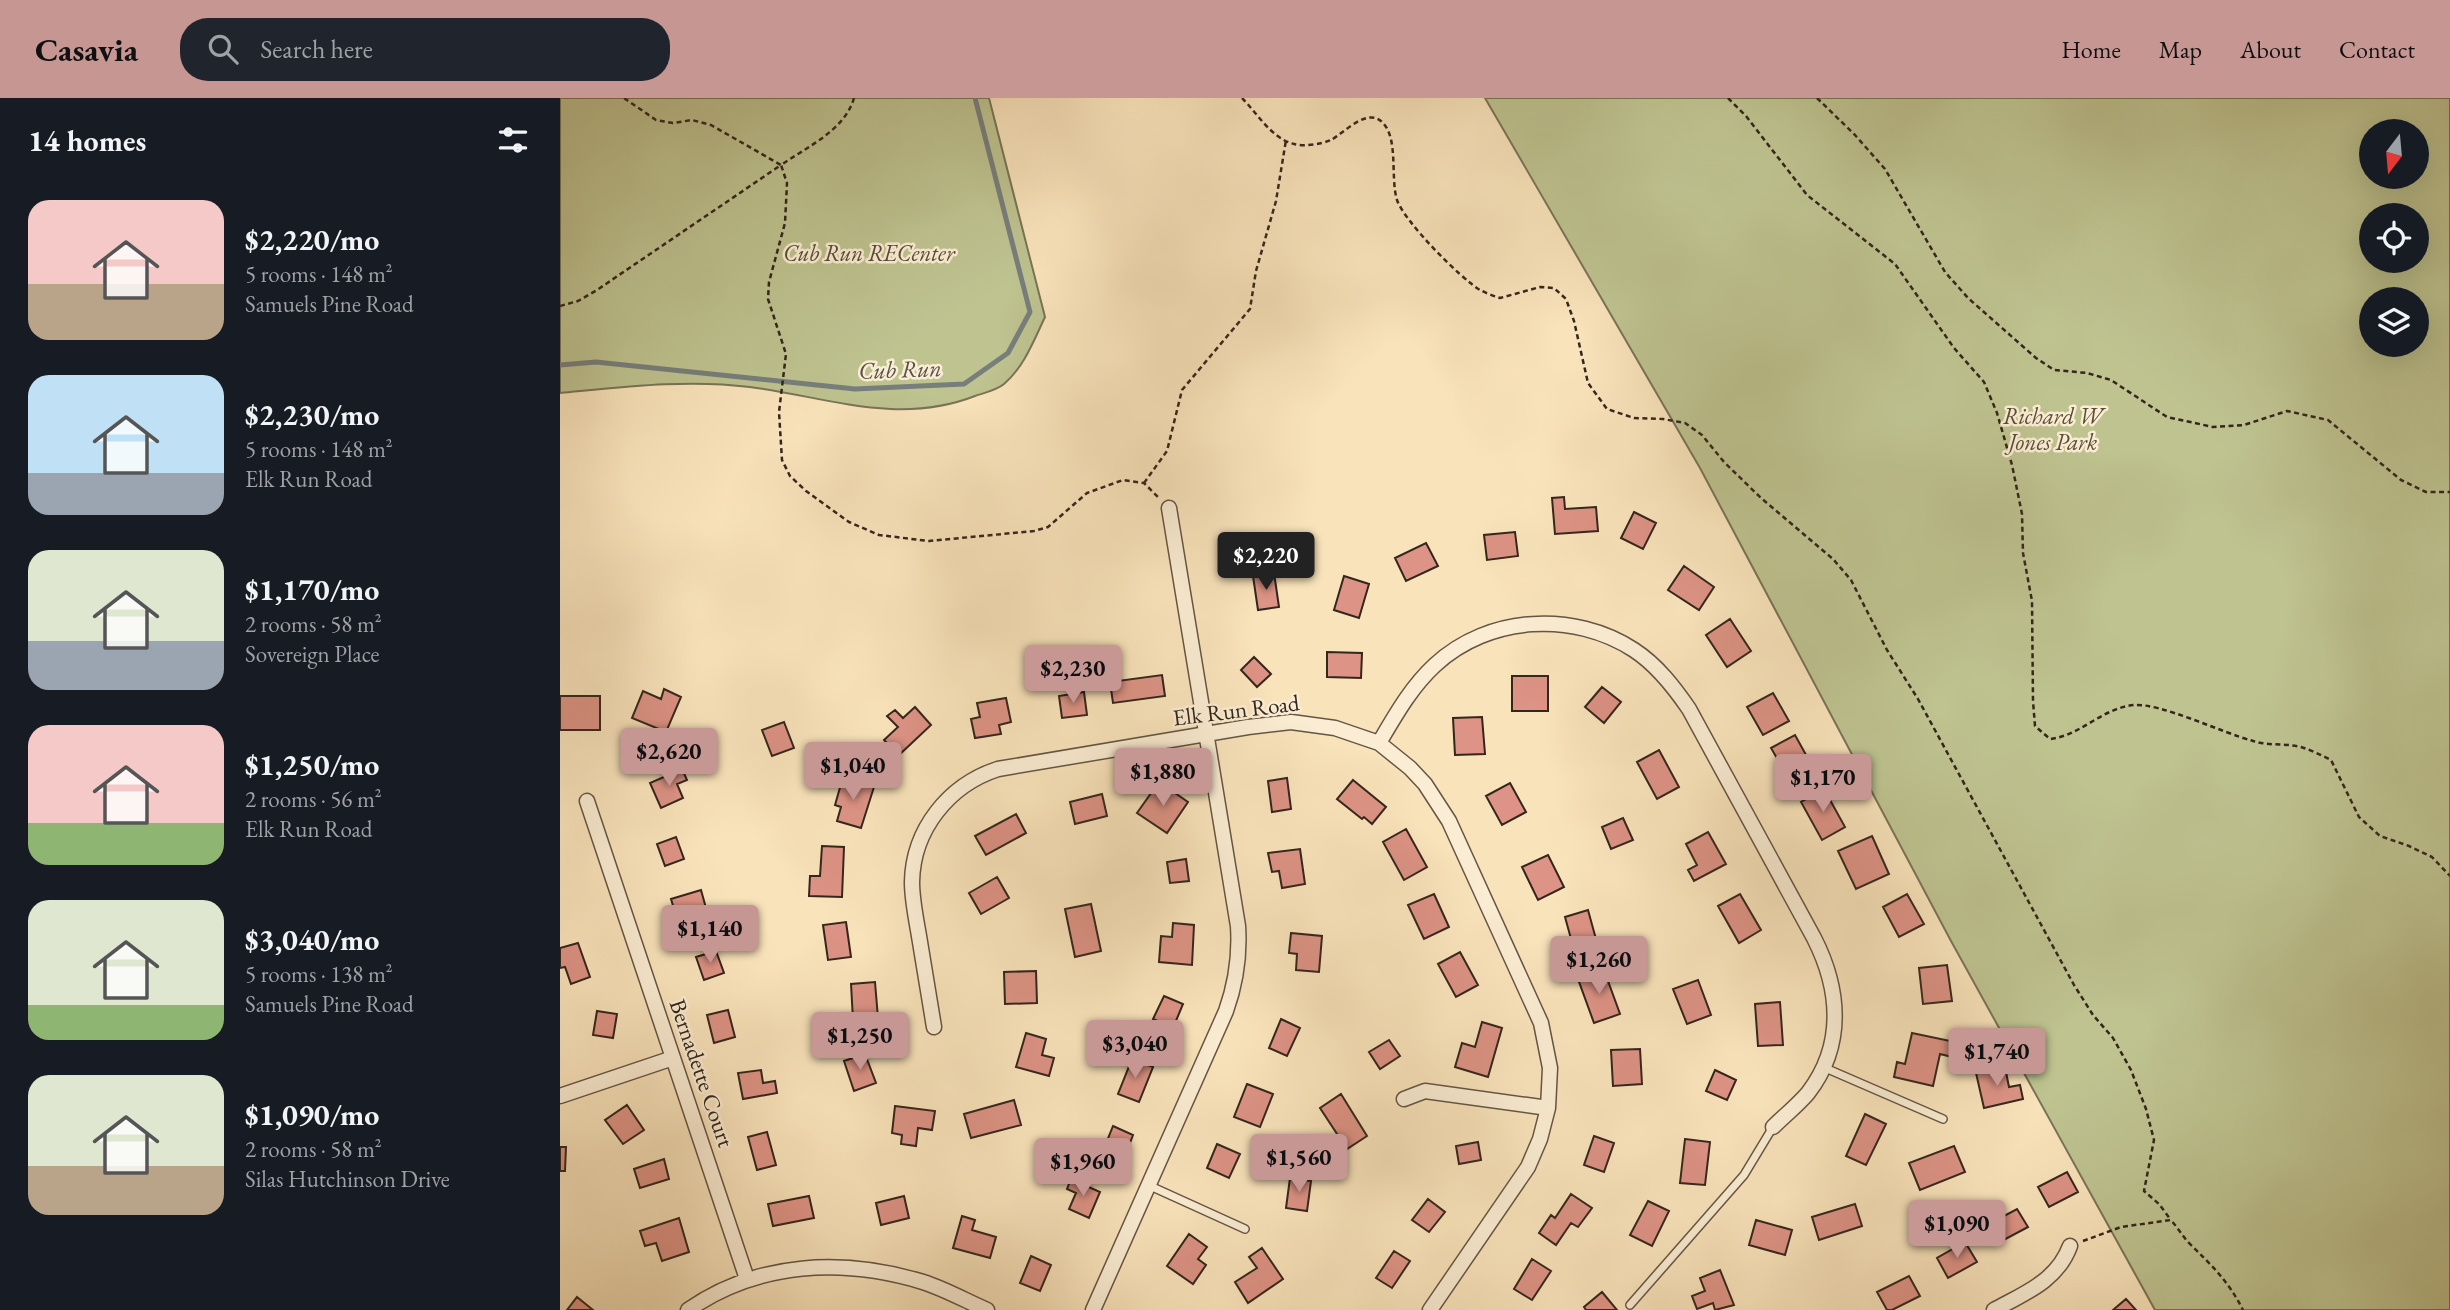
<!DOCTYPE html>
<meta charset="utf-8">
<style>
:root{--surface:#171b24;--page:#20242c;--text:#f1f3f6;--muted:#9ea1a6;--accent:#c59692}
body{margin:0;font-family:"EB Garamond",serif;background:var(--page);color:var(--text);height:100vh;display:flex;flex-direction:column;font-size:26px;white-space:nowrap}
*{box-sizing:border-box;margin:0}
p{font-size:23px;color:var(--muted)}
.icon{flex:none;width:38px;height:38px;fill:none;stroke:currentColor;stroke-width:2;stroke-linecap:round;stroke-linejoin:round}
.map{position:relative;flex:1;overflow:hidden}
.drawer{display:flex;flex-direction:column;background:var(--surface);width:560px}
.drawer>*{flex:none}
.needle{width:46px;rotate:196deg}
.fabs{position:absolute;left:1799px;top:21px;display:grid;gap:14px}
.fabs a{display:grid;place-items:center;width:70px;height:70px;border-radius:50%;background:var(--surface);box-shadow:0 7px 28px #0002;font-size:35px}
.price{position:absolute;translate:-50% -60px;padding:0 16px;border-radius:7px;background:var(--accent);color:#111;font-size:23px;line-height:46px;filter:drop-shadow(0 2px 4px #0008)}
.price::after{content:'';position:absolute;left:50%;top:42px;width:21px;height:16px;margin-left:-10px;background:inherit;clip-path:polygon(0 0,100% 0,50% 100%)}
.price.active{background:#222;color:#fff}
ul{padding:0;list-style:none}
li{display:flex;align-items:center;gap:21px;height:175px;padding:0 28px}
li span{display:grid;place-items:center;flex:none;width:196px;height:140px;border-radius:21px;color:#555}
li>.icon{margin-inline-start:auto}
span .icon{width:84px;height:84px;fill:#fffc;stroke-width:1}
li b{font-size:30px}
h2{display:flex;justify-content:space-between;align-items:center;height:84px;padding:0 28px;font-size:30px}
header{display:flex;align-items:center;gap:42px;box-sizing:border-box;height:98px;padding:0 35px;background:var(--accent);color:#111}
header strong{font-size:33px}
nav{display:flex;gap:38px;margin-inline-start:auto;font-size:24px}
.search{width:490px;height:63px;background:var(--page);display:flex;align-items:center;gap:18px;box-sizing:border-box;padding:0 24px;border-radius:28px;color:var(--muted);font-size:26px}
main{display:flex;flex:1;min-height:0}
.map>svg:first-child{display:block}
.green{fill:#bec390;stroke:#797456;stroke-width:2;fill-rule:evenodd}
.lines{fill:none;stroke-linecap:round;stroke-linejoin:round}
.stream{stroke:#777f7c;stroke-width:5}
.building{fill:#dd9385;stroke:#34261c;stroke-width:2}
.service-casing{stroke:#655544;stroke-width:10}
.minor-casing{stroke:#655544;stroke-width:17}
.path{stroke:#34261c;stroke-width:2.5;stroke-dasharray:5 3.5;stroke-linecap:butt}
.service{stroke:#fbedd3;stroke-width:7}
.minor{stroke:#fbedd3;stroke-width:14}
.labels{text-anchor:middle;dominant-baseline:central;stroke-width:5;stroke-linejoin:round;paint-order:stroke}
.park-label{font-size:23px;font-style:italic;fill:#564d39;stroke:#fbedd3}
.street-label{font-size:23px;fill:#34261c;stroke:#fbedd3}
.water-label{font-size:24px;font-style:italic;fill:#56534c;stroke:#fbedd3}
</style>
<header>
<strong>Casavia</strong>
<div class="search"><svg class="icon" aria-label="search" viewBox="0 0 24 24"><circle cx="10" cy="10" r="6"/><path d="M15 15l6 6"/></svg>Search here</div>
<nav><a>Home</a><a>Map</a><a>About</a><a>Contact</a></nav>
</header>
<main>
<section class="drawer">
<h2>14 homes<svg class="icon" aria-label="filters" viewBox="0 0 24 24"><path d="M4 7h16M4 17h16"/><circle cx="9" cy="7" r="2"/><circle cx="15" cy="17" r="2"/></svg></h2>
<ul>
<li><span style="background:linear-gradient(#f6c9c9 60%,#b9a48a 0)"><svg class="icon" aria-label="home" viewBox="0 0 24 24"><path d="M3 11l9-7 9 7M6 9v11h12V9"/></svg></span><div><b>$2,220/mo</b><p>5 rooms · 148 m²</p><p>Samuels Pine Road</p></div></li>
<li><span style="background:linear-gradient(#bfe0f5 70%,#9aa5b1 0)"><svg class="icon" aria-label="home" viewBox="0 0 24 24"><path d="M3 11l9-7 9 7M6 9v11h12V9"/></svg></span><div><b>$2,230/mo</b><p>5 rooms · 148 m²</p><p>Elk Run Road</p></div></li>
<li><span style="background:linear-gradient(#dfe7d0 65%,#9aa5b1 0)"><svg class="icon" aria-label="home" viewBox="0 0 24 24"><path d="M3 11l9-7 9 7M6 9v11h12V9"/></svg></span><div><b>$1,170/mo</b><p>2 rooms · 58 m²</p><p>Sovereign Place</p></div></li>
<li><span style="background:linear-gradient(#f6c9c9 70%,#8fb573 0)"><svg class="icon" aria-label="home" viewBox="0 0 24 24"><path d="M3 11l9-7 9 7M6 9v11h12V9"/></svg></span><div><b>$1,250/mo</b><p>2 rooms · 56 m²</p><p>Elk Run Road</p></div></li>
<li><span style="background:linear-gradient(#dfe7d0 75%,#8fb573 0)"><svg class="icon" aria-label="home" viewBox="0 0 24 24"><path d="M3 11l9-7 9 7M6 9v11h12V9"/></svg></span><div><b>$3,040/mo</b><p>5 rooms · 138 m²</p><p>Samuels Pine Road</p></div></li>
<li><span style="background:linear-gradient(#dfe7d0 65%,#b9a48a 0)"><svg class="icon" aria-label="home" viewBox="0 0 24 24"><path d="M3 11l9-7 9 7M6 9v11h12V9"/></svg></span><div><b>$1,090/mo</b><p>2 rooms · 58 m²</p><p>Silas Hutchinson Drive</p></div></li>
</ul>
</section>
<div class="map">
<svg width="1890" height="1212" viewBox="0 0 1890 1212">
<rect width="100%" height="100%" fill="#f9e3bb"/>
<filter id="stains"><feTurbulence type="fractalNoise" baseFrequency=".00286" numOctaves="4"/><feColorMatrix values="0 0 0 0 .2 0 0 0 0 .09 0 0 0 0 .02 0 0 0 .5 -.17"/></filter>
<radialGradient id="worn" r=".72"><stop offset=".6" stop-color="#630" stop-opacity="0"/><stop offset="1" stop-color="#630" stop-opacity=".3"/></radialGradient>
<path class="green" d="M0,0H429L485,219C474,242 464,269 444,286C437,292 424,295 415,298C338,328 267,299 190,289C127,281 63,289 0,295Z
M925,0H1890V1212H1595L1391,843L1140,370ZM1857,33V79H1811V33ZM1857,117V163H1811V117ZM1857,201V247H1811V201Z"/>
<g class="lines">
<path class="stream" d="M0,267L36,264L295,291L404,286L448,255L470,214L415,0"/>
</g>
<path class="building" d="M1004,399L1005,411L1036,409L1038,433L995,436L992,400Z
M1074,414L1096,425L1083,451L1061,440Z
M955,434L958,458L927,462L924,437Z
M866,445L878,468L846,483L835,460Z
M1124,468L1154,489L1139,512L1108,492Z
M714,475L719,509L698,512L693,478Z
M784,478L809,486L799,520L774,512Z
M1170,521L1191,553L1167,569L1146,537Z
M767,554L802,555L801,580L767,579Z
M694,559L711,576L697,589L681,572Z
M602,577L605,598L553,605L550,584Z
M952,578H988V613H952Z
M1042,589L1061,604L1044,625L1025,609Z
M104,591L121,599L106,634L72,620L83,593L101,601Z
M524,594L527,617L502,620L499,598Z
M1213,595L1229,623L1203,637L1187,609Z
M0,598H40V632H0Z
M446,600L451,624L439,627L441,636L415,640L411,621L420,619L417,605Z
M355,609L371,627L339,657L324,642L338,629L327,618L335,612L343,620Z
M922,619L925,656L895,657L893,620Z
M224,624L234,650L212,658L202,632Z
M1235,637L1256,675L1233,688L1211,650Z
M1099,652L1119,689L1097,701L1077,664Z
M122,671L127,682L117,686L123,700L101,710L90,685Z
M283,679L314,689L301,730L277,723L281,709L275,707Z
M727,680L731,711L712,714L708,683Z
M793,682L826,709L812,726L804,719L802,721L777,701Z
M599,684L628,704L607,735L577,715Z
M950,685L966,714L942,727L926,698Z
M1264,691L1285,729L1262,742L1241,704Z
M542,696L547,718L515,726L510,704Z
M456,716L466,735L426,757L415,738Z
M1063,720L1073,742L1051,751L1042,729Z
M846,731L867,769L844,782L823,744Z
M1148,734L1166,766L1134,783L1128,772L1137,767L1126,746Z
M1312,738L1329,776L1296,791L1278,753Z
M116,739L124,761L105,768L97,746Z
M262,748L284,749L282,799L249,798L250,778H260Z
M740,751L745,786L722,790L719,773L712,774L708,755Z
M988,757L1004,789L978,802L962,769Z
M626,761L629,783L610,785L607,764Z
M437,779L449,800L421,816L409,795Z
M141,792L146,810L141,811L144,821L119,828L111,801Z
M874,796L889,829L864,841L848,807Z
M1180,796L1201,832L1179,845L1158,808Z
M1347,796L1364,826L1339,839L1323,809Z
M531,806L541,853L515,859L505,811Z
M1028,812L1039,852L1016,859L1005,819Z
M286,824L291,859L268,862L263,827Z
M613,825L634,827L632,867L599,864L601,838L612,839Z
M731,835L762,838L759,874L736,872L737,856L729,855Z
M18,845L30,879L11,886L5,869L0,870V850Z
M156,853L164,875L144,882L136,859Z
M900,854L918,887L896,899L878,866Z
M1387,867L1392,903L1363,906L1359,870Z
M1044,872L1060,916L1034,925L1018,881Z
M476,873L477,905L445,906L444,874Z
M1138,882L1151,917L1127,926L1113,891Z
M315,884L318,920L293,922L291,886Z
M604,898L623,906L613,930L593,921Z
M1220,904L1223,947L1198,948L1195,906Z
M168,912L175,939L154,945L147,917Z
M37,913L57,916L53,940L33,937Z
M721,921L740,930L727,958L709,950Z
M922,924L942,930L928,979L895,969L902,945L915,949Z
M466,935L486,941L482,957L494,960L489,978L456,969Z
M1352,935L1395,944L1392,959L1380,956L1373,988L1334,979L1337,964L1345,966Z
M829,942L840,958L820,971L809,954Z
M1080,951L1082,986L1053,988L1051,952Z
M305,956L316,985L294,993L284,963Z
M572,961L593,969L579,1004L558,996Z
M1445,969L1449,989L1460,987L1463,1001L1424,1010L1416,975Z
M201,972L203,985L215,983L217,995L183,1001L178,975Z
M1155,972L1176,982L1167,1002L1146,993Z
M687,986L713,996L700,1029L674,1019Z
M781,996L807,1038L787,1051L760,1010Z
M454,1002L461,1027L411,1040L404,1016Z
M67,1007L84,1032L63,1046L45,1022Z
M335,1008L375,1013L372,1032L358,1030L356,1048L341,1046L342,1037L332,1035Z
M1305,1016L1326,1026L1306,1067L1286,1058Z
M553,1028L573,1037L562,1066L541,1058Z
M207,1034L216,1067L197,1072L188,1039Z
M1034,1038L1054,1045L1044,1074L1024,1067Z
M1125,1041L1150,1044L1145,1087L1120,1085Z
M918,1044L921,1062L899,1066L896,1048Z
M657,1046L680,1056L669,1080L647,1070Z
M1394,1048L1405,1074L1360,1092L1349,1065Z
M0,1049H6L5,1073H0Z
M104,1061L109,1081L80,1090L74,1071Z
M1507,1074L1518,1094L1489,1109L1478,1089Z
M730,1080L751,1083L747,1113L726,1110Z
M511,1081L540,1094L529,1120L509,1111L516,1095L507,1091Z
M1011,1096L1032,1110L1018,1129L1011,1125L996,1147L979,1135L991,1117L995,1120Z
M249,1098L254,1120L213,1128L208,1106Z
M344,1098L349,1120L321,1127L316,1105Z
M868,1101L885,1114L869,1134L852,1122Z
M1088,1103L1109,1113L1092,1148L1070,1137Z
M1295,1106L1302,1128L1259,1142L1252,1119Z
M1457,1111L1468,1129L1440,1144L1429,1126Z
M402,1118L415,1122L412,1132L436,1139L430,1160L393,1150Z
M119,1120L129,1154L102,1163L96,1145L85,1148L80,1133Z
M1196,1122L1232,1132L1225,1157L1189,1147Z
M629,1136L647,1149L638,1161L646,1167L633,1186L607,1168Z
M1405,1144L1417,1164L1388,1180L1377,1160Z
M702,1150L723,1181L688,1205L675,1184L697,1170L689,1159Z
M834,1153L850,1163L832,1190L816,1180Z
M471,1158L491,1167L480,1193L460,1185Z
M972,1161L991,1173L972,1202L954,1191Z
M1160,1172L1174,1207L1155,1212L1153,1205L1137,1211L1132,1198L1145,1193L1140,1180Z
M1349,1178L1360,1198L1332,1212H1327L1317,1194Z
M1042,1194L1057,1212H1026L1024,1209Z
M17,1199L33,1212H7Z
M1566,1201L1576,1212H1553Z"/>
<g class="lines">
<defs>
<path id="service" d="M1263,969L1383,1021
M588,1087L685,1131
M1070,1207L1184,1077L1213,1029"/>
<path id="minor" d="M819,645C835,618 851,589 875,567C929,517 1014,513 1074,552C1097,567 1114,589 1129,611L1254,840C1280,891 1285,947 1248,995C1238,1007 1224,1018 1213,1029
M27,703L187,1181
M374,929C369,898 364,868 359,838C356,820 352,802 352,784C353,731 389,687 438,671L688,629L731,624L775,630L819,645L850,670L865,686L889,723L981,925L990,970L988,1010L980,1041L968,1069L870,1212
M0,998L113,960
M844,1001L865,993L988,1010
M128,1212C199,1163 283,1160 363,1184C385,1191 406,1203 427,1212
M533,1212L666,913C676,885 680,858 678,828L609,410
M1434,1212C1465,1195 1497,1183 1510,1148"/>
</defs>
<use href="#service" class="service-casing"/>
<use href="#minor" class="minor-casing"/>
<path class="path" d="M294,0C285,32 247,49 221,67L227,85L225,125L209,184L208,201L226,256L219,314L222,362L230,378L246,393L289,424L319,437L369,443L474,433L488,429L527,395L563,382L584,385L599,400
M682,0C697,15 712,41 734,46C744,49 762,46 771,42C784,35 807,9 822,24C839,40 830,79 837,102C844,123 900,180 920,192C926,195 933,198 940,200L980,189L994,190L1006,201L1014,223L1028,285L1047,311L1074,320L1103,321L1125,325L1142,337L1164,364L1201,400L1273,461L1291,482L1327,552L1358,601L1514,887L1533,917L1553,940L1571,972L1586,1011L1594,1042L1584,1093L1599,1106L1611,1122
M1168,0L1186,18L1247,97L1335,166L1394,250L1424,284L1437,315L1452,367L1462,416L1463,455L1472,503L1473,603L1475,628L1490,641C1520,638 1542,610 1574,607C1601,605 1663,635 1693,643C1708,648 1725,645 1741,649C1751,652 1761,657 1771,662L1799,719L1820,738L1849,748L1872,759L1890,778
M1257,0L1295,37L1325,71L1385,174L1408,200L1476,260L1494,272L1527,275L1551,282L1607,319L1653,329L1684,327L1727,313L1768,322L1841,382L1866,394H1890
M0,208L18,203L37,192L221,67L151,27L132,22L113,25L96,22L64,0
M584,385L607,353L622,292L690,211L696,173L716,103L726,42
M1523,1143L1561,1129L1611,1122C1617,1129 1622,1137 1628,1144C1651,1167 1668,1182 1683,1212"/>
<use href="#service" class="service"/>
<use href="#minor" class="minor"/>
</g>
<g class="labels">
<g class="park-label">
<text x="309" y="155">Cub Run RECenter</text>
<text x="1493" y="318">Richard W<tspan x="1493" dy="26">Jones Park</tspan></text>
</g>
<g class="street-label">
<text transform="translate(676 612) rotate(-7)">Elk Run Road</text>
<text transform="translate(142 975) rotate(71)">Bernadette Court</text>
</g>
<g class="water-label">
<text transform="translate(340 271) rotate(-2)">Cub Run</text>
</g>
</g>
<rect width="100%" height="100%" filter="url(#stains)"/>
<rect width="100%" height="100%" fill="url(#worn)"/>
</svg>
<div class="fabs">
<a><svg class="needle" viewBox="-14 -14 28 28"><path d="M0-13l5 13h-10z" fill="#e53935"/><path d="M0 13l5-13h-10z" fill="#9ea1a6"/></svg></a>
<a><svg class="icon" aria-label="locate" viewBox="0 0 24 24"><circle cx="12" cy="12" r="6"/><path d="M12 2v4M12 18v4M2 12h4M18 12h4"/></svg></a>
<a><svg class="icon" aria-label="layers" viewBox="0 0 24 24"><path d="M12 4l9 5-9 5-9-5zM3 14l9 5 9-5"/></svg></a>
</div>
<b class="price active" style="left:706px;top:494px">$2,220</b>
<b class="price" style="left:513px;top:607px">$2,230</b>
<b class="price" style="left:109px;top:690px">$2,620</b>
<b class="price" style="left:293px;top:704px">$1,040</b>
<b class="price" style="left:603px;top:710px">$1,880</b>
<b class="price" style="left:1263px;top:716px">$1,170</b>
<b class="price" style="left:150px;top:867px">$1,140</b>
<b class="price" style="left:1039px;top:898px">$1,260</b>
<b class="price" style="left:300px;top:974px">$1,250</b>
<b class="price" style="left:575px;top:982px">$3,040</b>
<b class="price" style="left:1437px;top:990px">$1,740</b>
<b class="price" style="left:739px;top:1096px">$1,560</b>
<b class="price" style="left:523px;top:1100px">$1,960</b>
<b class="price" style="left:1397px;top:1162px">$1,090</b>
</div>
</main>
